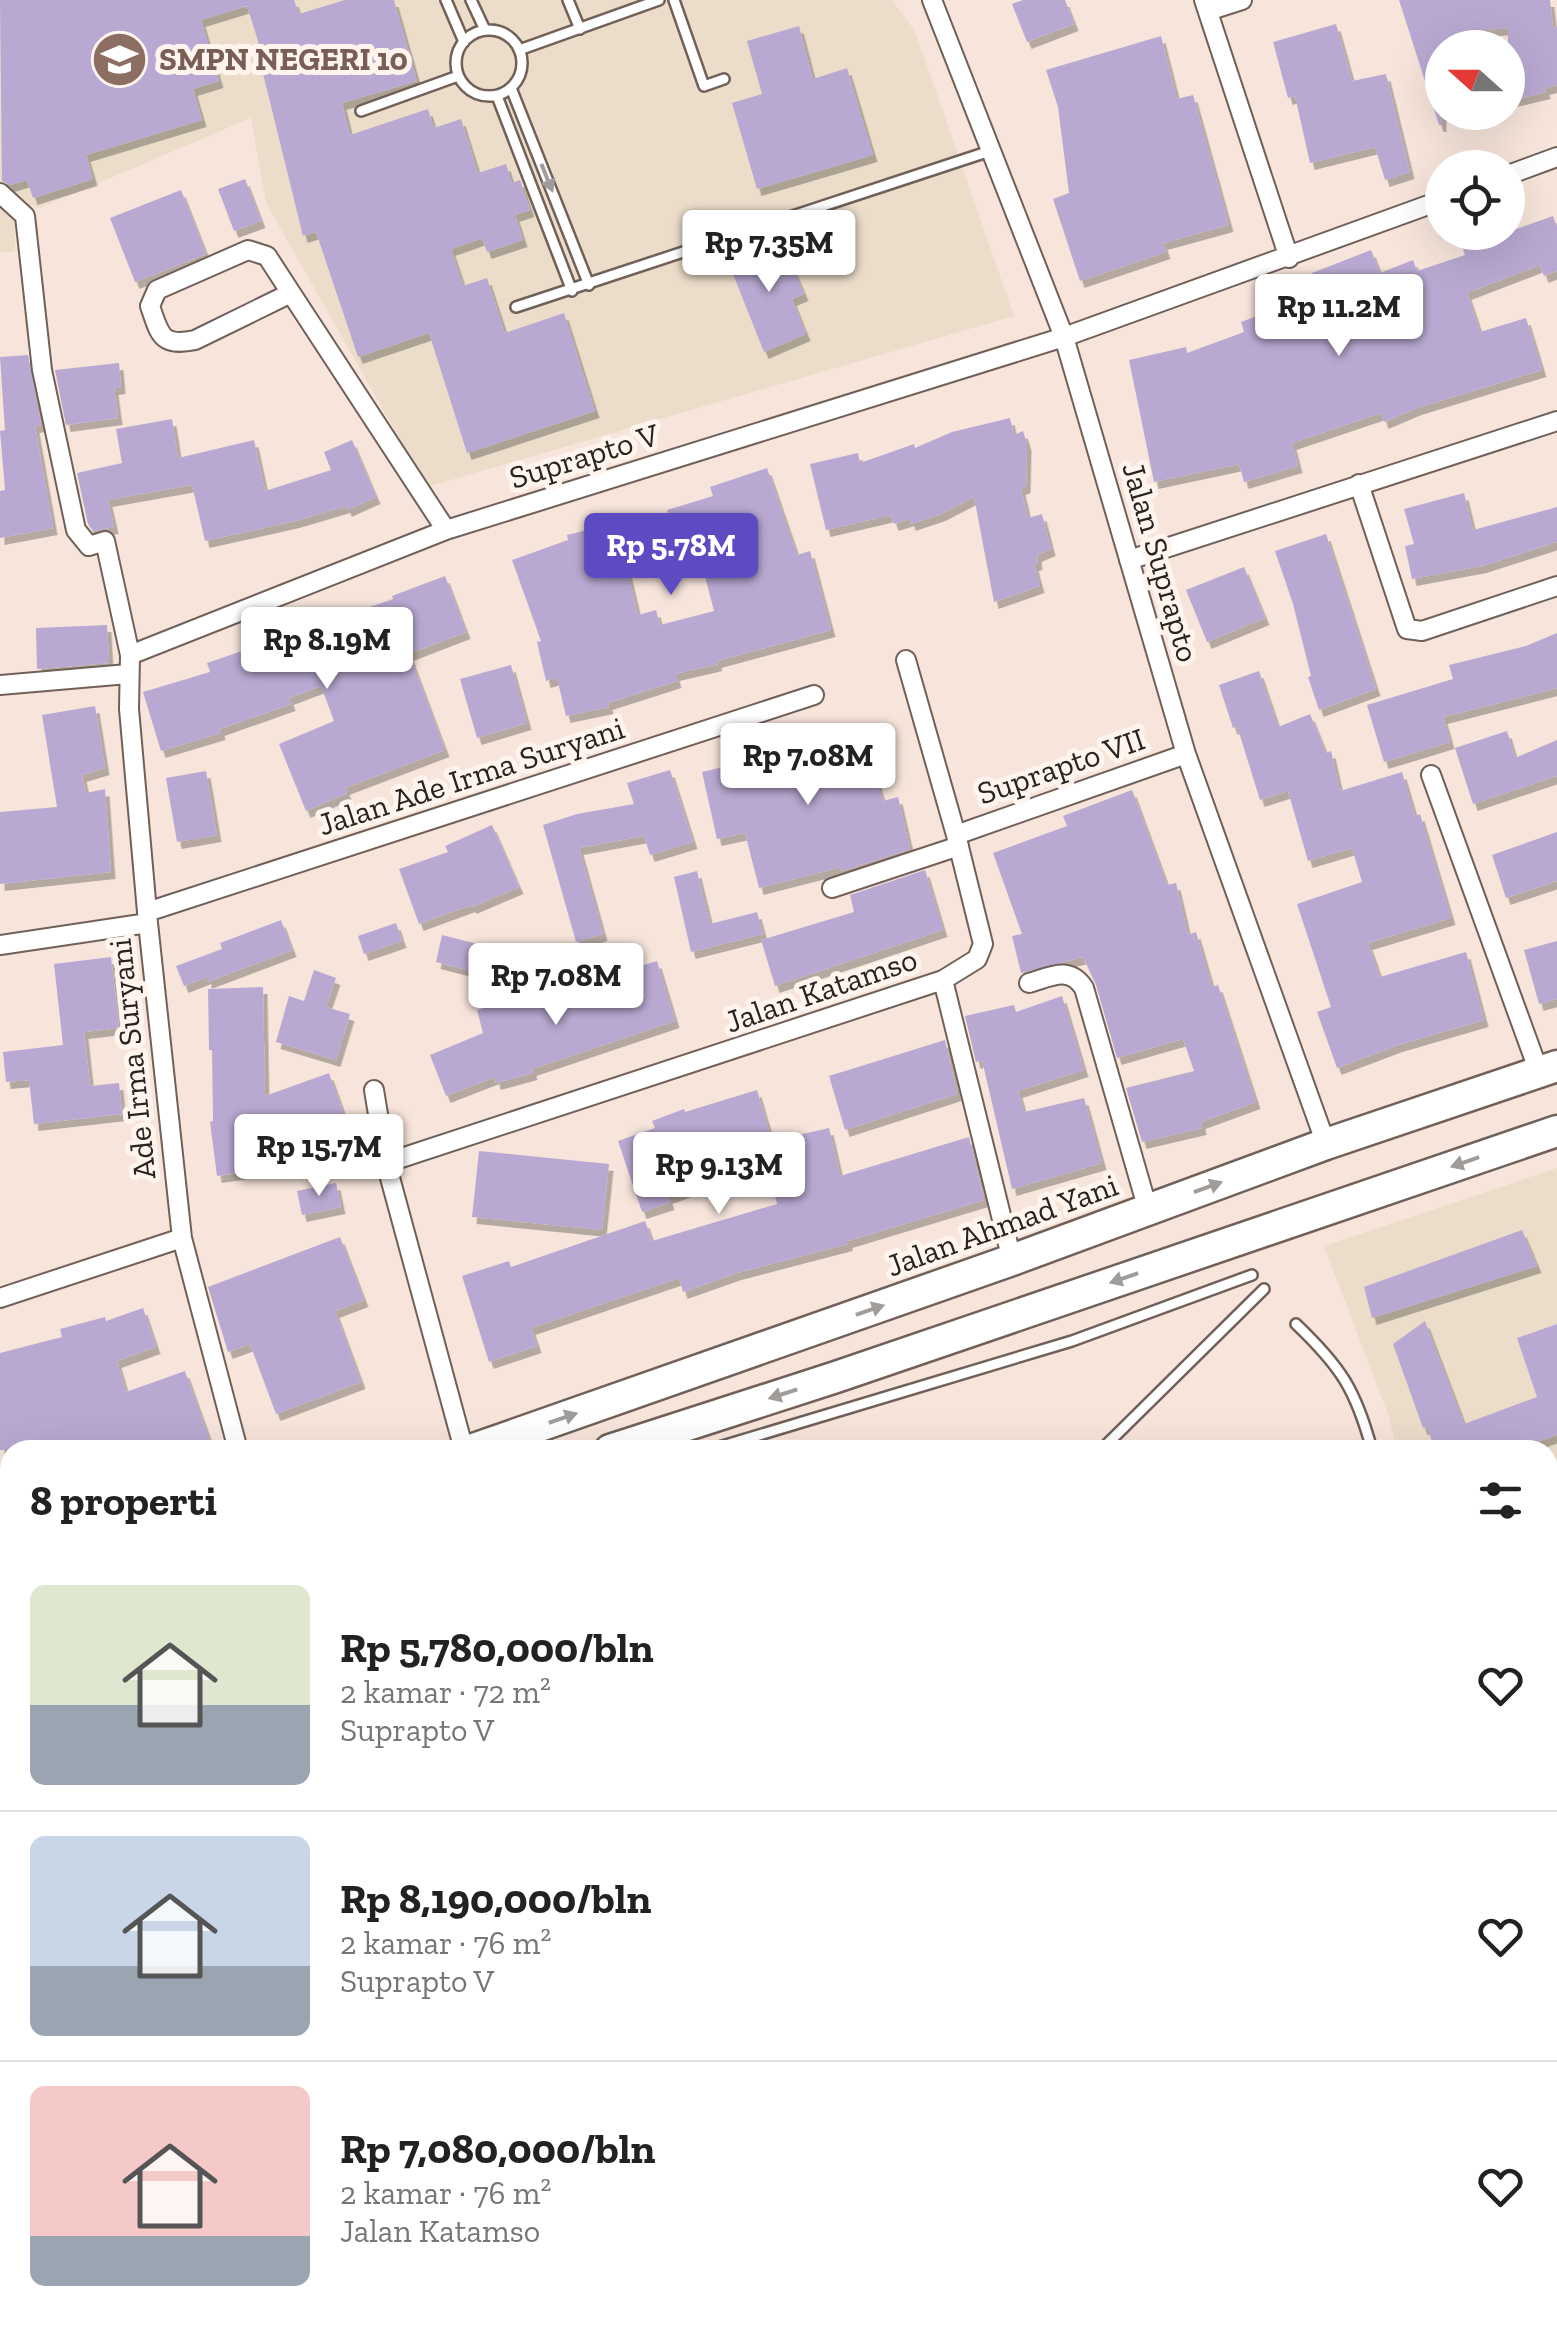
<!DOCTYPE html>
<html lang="id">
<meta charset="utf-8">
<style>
:root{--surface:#fff;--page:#f2f2f2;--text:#222;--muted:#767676;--line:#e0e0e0;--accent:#5d4bc3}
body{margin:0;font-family:"Zilla Slab",serif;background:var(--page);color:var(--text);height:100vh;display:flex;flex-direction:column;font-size:38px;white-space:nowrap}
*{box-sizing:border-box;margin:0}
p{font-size:32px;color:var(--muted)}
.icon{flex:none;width:55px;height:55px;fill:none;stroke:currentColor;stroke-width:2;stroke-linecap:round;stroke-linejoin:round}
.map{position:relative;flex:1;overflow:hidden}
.panel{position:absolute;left:0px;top:1440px;width:1558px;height:892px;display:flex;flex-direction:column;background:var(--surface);border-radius:30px 30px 0 0;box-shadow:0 10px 40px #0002}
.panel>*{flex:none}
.needle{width:65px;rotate:291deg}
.fabs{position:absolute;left:1425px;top:30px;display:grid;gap:20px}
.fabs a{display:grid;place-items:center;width:100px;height:100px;border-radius:50%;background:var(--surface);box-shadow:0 10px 40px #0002;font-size:50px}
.price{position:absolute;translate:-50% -85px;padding:0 22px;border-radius:10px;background:#fff;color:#222;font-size:32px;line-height:65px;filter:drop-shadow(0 2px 5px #0008)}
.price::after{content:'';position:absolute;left:50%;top:60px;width:30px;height:22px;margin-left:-15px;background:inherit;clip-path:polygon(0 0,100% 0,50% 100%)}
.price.current{background:var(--accent);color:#fff}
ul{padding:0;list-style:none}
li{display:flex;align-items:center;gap:30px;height:250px;padding:0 30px}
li+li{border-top:2px solid var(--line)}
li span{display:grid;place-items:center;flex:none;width:280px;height:200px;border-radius:15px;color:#555}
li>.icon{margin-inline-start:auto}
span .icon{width:120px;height:120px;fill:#fffc;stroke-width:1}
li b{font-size:42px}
h2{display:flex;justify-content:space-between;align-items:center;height:120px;padding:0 30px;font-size:42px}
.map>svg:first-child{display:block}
.education{fill:#ebddca}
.medical{fill:#f3d8d9}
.building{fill:#b9a9d2;filter:url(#shadow)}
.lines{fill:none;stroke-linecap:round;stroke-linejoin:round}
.lane-casing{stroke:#706058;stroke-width:14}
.street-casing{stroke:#706058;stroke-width:22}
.primary-casing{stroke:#706058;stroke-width:35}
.path{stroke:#b0a29b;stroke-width:4;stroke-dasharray:8 5;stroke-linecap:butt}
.lane{stroke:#fff;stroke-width:9}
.street{stroke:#fff;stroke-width:18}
.primary{stroke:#fff;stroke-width:30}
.oneway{fill:#9f9c9a}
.labels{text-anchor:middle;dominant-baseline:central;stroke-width:10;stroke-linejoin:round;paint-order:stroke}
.education-label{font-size:32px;font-weight:bold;fill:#785e54;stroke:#fff4ee;text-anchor:start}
.street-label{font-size:32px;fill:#29231f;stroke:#fff4ee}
</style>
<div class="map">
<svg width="1557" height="2331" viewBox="0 0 1557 2331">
<defs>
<filter id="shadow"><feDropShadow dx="4.5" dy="7" stdDeviation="0" flood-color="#0004"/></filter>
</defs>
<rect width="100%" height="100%" fill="#f7e5db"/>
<path class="education" d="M0,0H892L915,31L1014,316L427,487L266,203L251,118L40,208L12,199L0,184Z
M0,202L15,218V251L0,253Z
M1557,1168V1739L1548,1741V1450H1397L1389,1417L1324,1246Z"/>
<path class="medical" d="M356,2323L357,2328L395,2323L397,2331H316L315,2324Z"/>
<path class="building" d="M0,0H294L299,14L345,0H394L417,81L342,103L350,135L428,109L434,128L461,119L478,173L506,164L512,183L520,180L530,210L515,215L523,240L487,252L482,238L451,249L463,286L487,278L505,333L564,313L595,411L467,453L429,333L358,357L316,232L303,236L256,45L259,44L247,6L201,20L219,81L193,89L202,120L86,155L93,179L33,198L27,180L10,185L2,181Z
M1023,0H1065L1074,24L1027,42L1012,4Z
M1399,0H1550L1553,28L1557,27V85L1545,88L1546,92L1508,101V28L1472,31L1474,43L1442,48V125H1439Z
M1336,24L1352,81L1386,74L1410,172L1385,180L1375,147L1310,163L1295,96L1288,98L1273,42Z
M799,26L813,79L847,68L873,155L757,189L732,103L762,94L747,41Z
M1161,36L1177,99L1193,95L1229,225L1163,243L1166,252L1080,281L1053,199L1069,193L1058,107L1046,70Z
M245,179L261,221L234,231L218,189Z
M181,190L206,254L135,282L110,218Z
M1553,216L1557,227V271L1544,276L1540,265L1467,293L1480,332L1526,318L1542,370L1417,408L1384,422L1381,413L1292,443L1298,466L1244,482L1239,464L1154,482L1129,360L1186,347L1187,353L1244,332L1241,322L1320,293L1312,273L1371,250L1380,273L1413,260L1417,271L1465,255L1460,241L1482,232H1508Z
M770,241L780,265L790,261L804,294L792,299L806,334L764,352L727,259Z
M28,355L41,425L35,426L53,528L0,538V491L5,490L0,431L5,430L0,357Z
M119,363L121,387L114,388L118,418L66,425L55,370Z
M1010,418L1014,435L1023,431L1027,444L1026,486L1021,488L1028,518L1042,514L1051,549L1037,555L1038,563L1034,564L1040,586L994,602L974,497L941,514L911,524L910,519L894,524L891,515L826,530L810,464L858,453L860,463L914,444L915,448L952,432Z
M172,419L178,458L254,440L265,491L331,470L324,452L352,440L376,497L347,510L346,506L295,521L205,541L192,485L108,500L114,527L93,531L88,524L77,473L122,463L116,429Z
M767,468L797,555L810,551L831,630L717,661L718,664L675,674L677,681L608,703L609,707L566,716L557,678L546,681L537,642L541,641L512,560L568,540L567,535L616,523L638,615L656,610L660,625L714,611L700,557L683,563L667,510L713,496L710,487Z
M1464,493L1473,530L1557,507V542L1482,566L1412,579L1405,546L1414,544L1404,509Z
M1326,534L1376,689L1319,710L1308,677L1311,676L1293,604L1275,551Z
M1244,567L1265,618L1207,642L1186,590Z
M445,576L466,632L409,654L445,750L345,788L347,793L306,811L279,744L334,721L321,686L289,698L291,704L220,729L221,733L161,751L143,692L210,672L207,663L393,599L392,596Z
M107,625L109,663L37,669L36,628Z
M1557,633V688L1443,717L1450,742L1384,762L1367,705L1453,679L1449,665L1526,646Z
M511,665L527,723L477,738L460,679Z
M1259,671L1278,727L1310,714L1326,753L1331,751L1340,791L1402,772L1415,816L1420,814L1451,918L1368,943L1380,977L1466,952L1484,1020L1398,1045L1337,1068L1317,1012L1331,1007L1297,904L1362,882L1352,848L1308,861L1288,791L1260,800L1237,726L1233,728L1219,685Z
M95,706L105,768L82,775L86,793L105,789L111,872L0,884V812L57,807L42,715Z
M859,723L883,801L898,797L910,849L842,871L841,867L759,888L745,833L717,839L702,772L774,755L773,750Z
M1507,731L1515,758L1557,740V776L1473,804L1455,748Z
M670,770L693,842L650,855L644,836L579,848L603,934L576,942L543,825L577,814L634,804L627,783Z
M206,771L217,835L177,842L166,778Z
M1132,790L1167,885L1176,883L1188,935L1196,932L1212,987L1218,985L1256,1102L1201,1122L1202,1128L1142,1142L1126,1088L1194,1071L1183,1039L1117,1058L1096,985L1083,957L1021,973L1012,936L1022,934L993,853L1067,826L1063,816Z
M492,825L519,887L472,907L471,905L419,924L399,869L448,852L445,846Z
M1557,832V881L1506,898L1492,855Z
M925,870L943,930L775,986L761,940L854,912L850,895Z
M697,871L710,924L757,912L763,934L691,952L674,877Z
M281,920L292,950L207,982V977L184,986L176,966L222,949L220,943Z
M396,923L402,941L364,954L358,936Z
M442,935L474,943L467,970L436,962Z
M1557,941V999L1539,1004L1524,950Z
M111,957L119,1028L84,1032L90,1086L119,1083L122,1114L34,1124L29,1080L6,1082L3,1052L63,1045L54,964Z
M657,961L675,1021L532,1069L533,1073L496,1083L495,1077L446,1096L430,1055L483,1033L477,1010L513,1000L514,1005Z
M314,970L336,978L326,1007L350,1014L336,1060L276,1042L289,996L304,1001Z
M263,987L265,1096L329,1073L350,1132L279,1159L280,1167L217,1176L210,1122L213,1121L212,1050H209L208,989Z
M1062,996L1084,1070L1018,1091L1024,1112L1084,1098L1102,1163L1012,1189L982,1060L976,1062L965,1016L1014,1005L1016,1012Z
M945,1040L957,1094L845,1130L829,1076Z
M757,1090L772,1141L829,1128L840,1176L969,1137L984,1200L848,1241V1244L737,1273L683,1292L679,1278L531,1328L537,1346L489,1362L462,1276L509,1261L511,1267L645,1221L652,1241L777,1204L768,1168L724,1181L723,1177L668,1197L670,1203L642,1212L618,1141L655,1128L652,1121L684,1109L685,1112Z
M479,1151L609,1164L602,1230L472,1217Z
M336,1183L341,1207L302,1215L297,1191Z
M1522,1230L1537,1266L1372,1318L1364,1287Z
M340,1237L364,1300L335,1311L361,1382L276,1414L250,1344L228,1352L208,1287Z
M143,1308L156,1347L117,1361L126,1392L185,1371L213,1450H0V1353L62,1337L60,1329L105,1317L106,1321Z
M1425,1321L1464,1424L1537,1397L1517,1338L1557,1324V1435L1515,1450H1435L1427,1427L1423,1428L1393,1344Z"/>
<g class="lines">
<defs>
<path id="lane" d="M446,0L464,42
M471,0L485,30
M568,0L580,29
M674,0L704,86L724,79
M456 63a33 33 0 1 1 66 0a33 33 0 1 1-66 0Z
M519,50L659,0
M511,88L589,285
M497,96L572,291
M361,111L458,76
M516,307L993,150
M1296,1324C1341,1367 1356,1390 1372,1450
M709,1450L1072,1341L1252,1275
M1101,1450L1264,1289
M0,1779L10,1808"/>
<path id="street" d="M932,0L1064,337L1186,754L1326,1144
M1204,0L1289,258
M1208,11L1242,0
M1508,175L1557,157
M0,193L25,216L42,370L76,530L89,546L105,541L130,655L129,709L148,923L182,1238L238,1450
M291,293L267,256L248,250L157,290L150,306C160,335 161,347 195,340L291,293L446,530
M1359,484L1407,629L1422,631L1557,586
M1129,560L1557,421
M130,655L446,530L1064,337L1442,200
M906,660L956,835L983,944L977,959L943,980
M0,685L128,674
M1431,775L1539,1072
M956,835L1186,754
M832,888L959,846
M147,912L814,695
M0,945L148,923
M1029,983C1050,977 1069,965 1084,988L1148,1210
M374,1090L386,1163L464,1450
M386,1163L943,980L1012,1260
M0,1298L182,1238
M1548,1785L1557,1782
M1548,2031L1557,2028
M0,2186L10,2184
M211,2322L213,2331
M833,2322L834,2331
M1114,2322L1116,2331
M1345,2322L1347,2331
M1468,2322L1470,2331
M276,2331L292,2322"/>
<path id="primary" d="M471,1450L1012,1260L1326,1144L1557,1066
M610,1450L836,1377L1557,1131
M0,1611L10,1607
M0,1654L10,1651"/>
</defs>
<use href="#lane" class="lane-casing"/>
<use href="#street" class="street-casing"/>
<use href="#primary" class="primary-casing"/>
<path class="path" d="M428,1450L445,1444"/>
<use href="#lane" class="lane"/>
<use href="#street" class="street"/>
<use href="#primary" class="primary"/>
</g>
<defs><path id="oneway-solid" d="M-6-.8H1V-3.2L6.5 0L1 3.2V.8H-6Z" transform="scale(2.5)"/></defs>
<g class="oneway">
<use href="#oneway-solid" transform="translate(547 178) rotate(68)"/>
<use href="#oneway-solid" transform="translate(1465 1162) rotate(161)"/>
<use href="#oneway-solid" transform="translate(1208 1187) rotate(-20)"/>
<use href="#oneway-solid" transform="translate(1124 1278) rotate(161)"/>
<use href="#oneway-solid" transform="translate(870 1310) rotate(-19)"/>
<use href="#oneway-solid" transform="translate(783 1394) rotate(162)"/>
<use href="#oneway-solid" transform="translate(563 1418) rotate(-19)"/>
</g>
<defs>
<symbol id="school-disc" viewBox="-11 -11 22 22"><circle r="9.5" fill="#8d6e63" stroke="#fff4ee"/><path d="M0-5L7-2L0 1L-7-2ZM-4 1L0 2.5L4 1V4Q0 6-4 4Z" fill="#fff"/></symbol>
</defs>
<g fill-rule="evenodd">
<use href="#school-disc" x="88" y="28" width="63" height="63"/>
</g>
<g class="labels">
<g class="education-label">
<text x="159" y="59">SMPN NEGERI 10</text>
</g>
<g class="street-label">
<text transform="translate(584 456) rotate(-17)">Suprapto V</text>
<text transform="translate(1161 562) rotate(74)">Jalan Suprapto</text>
<text transform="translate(1061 766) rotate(-19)">Suprapto VII</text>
<text transform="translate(471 776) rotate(-18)">Jalan Ade Irma Suryani</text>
<text transform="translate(821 990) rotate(-19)">Jalan Katamso</text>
<text transform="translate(132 1059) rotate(-96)">Ade Irma Suryani</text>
<text transform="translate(1002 1225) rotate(-20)">Jalan Ahmad Yani</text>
</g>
</g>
</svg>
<div class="fabs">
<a><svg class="needle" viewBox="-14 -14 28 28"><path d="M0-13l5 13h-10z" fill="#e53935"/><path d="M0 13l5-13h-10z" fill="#767676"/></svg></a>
<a><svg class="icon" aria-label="locate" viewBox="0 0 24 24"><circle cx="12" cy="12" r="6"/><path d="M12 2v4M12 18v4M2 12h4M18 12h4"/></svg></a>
</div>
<b class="price" style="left:769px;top:295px">Rp 7.35M</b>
<b class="price" style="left:1339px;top:359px">Rp 11.2M</b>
<b class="price current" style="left:671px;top:598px">Rp 5.78M</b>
<b class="price" style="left:327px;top:692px">Rp 8.19M</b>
<b class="price" style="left:808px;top:808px">Rp 7.08M</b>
<b class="price" style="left:556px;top:1028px">Rp 7.08M</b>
<b class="price" style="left:319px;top:1199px">Rp 15.7M</b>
<b class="price" style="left:719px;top:1217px">Rp 9.13M</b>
<section class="panel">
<h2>8 properti<svg class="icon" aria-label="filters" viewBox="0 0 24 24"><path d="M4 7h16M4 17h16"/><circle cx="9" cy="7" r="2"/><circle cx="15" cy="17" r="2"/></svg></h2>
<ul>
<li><span style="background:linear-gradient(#dfe7d0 60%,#9aa5b1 0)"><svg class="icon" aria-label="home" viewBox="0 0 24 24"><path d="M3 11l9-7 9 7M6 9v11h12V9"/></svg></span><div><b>Rp 5,780,000/bln</b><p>2 kamar · 72 m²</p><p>Suprapto V</p></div><svg class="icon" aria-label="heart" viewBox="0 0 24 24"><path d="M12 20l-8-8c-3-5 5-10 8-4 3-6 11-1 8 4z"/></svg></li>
<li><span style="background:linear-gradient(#c9d6e8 65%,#9aa5b1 0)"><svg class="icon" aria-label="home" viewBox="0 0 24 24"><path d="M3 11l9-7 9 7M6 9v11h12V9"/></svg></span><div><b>Rp 8,190,000/bln</b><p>2 kamar · 76 m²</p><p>Suprapto V</p></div><svg class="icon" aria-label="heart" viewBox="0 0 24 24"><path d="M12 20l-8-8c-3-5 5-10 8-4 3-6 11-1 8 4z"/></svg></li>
<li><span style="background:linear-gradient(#f6c9c9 75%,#9aa5b1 0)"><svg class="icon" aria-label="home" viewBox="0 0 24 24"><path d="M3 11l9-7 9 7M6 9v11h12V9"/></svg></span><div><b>Rp 7,080,000/bln</b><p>2 kamar · 76 m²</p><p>Jalan Katamso</p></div><svg class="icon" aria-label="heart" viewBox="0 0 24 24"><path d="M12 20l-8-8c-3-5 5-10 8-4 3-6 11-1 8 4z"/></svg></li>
</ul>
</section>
</div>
